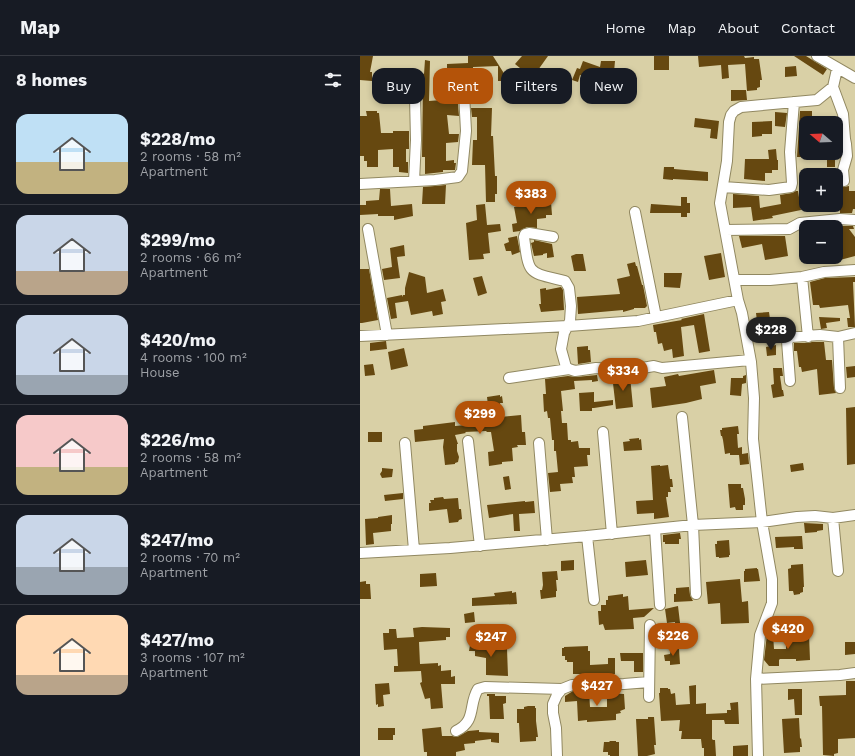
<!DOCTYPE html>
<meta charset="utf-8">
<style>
:root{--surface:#171b24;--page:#20242c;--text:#f1f3f6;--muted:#9ea1a6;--line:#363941;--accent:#b45309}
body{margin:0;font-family:"Work Sans",sans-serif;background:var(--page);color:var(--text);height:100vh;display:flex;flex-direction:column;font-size:15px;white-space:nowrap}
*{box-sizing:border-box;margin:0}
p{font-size:13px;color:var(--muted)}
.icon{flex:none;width:22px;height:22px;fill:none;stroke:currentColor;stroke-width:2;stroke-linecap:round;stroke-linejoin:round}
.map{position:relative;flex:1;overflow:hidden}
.details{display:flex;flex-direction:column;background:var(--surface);width:360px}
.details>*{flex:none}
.top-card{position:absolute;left:12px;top:12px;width:380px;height:36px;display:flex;gap:8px}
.needle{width:26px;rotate:289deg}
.tools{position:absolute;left:439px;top:60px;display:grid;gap:8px}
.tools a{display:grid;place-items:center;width:44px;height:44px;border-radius:8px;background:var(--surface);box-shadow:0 2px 6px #0003;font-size:20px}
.price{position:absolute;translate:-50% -34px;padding:0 9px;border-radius:14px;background:var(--accent);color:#fff;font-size:13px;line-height:26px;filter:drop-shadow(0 1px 2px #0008)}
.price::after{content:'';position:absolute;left:50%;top:24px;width:12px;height:9px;margin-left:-6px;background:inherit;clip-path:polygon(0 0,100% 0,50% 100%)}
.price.selected{background:#222;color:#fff}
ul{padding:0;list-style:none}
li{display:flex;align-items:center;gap:12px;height:100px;padding:0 16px}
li+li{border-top:1px solid var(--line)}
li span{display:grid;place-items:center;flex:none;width:112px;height:80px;border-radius:12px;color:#555}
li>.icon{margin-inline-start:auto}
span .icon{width:48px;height:48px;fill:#fffc;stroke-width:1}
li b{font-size:17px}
h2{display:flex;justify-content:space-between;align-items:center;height:48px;padding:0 16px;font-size:17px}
.tag{padding:0 14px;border-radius:12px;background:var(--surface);box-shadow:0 2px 6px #0003;font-size:14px;line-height:36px}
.tag.selected{background:var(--accent);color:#fff}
header{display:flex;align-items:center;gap:24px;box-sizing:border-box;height:56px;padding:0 20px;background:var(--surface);border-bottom:1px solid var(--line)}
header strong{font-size:19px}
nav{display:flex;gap:22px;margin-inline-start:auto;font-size:14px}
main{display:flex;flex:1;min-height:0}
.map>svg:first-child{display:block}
.building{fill:#664810}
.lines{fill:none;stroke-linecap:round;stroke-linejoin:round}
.minor-casing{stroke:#918861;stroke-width:12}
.minor{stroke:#fff;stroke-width:10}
</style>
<header>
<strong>Map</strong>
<nav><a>Home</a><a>Map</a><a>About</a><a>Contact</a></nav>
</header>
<main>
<section class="details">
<h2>8 homes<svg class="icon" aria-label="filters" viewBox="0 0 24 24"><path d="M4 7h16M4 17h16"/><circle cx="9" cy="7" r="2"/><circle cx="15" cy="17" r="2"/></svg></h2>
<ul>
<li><span style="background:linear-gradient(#bfe0f5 60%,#c2b280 0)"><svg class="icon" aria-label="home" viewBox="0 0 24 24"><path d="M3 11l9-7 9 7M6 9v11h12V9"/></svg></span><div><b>$228/mo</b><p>2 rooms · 58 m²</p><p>Apartment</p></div></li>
<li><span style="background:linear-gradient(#c9d6e8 70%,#b9a48a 0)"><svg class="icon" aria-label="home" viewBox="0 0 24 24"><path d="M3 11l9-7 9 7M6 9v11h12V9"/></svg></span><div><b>$299/mo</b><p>2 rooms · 66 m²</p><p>Apartment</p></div></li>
<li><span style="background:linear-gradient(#c9d6e8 75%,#9aa5b1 0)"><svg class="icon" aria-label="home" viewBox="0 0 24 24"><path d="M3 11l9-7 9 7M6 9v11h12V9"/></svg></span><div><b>$420/mo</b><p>4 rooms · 100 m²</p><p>House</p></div></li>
<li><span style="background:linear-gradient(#f6c9c9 65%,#c2b280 0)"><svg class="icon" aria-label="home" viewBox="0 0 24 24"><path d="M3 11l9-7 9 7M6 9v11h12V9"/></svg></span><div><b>$226/mo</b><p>2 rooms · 58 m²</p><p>Apartment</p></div></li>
<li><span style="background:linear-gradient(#c9d6e8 65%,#9aa5b1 0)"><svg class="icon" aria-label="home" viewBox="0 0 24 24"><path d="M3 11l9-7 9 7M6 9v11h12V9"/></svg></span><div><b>$247/mo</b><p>2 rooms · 70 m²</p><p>Apartment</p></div></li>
<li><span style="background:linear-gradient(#ffd9b3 75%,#b9a48a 0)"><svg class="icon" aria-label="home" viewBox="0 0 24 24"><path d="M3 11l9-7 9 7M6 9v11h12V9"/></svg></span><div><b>$427/mo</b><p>3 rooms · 107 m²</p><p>Apartment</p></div></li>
</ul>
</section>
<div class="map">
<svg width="495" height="700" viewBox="0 0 495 700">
<rect width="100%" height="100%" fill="#d9d0a6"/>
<path class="building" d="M0,0H13L10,16H12V25L0,24Z
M108,0H133L145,19V25H138V10L113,11V20H90V19H87V8L108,7Z
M162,0H188L178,14L176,12L170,20L155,8Z
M294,0H309V14H294Z
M338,0H384L385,2L394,1V3H399L402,24H400V31L397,32V34L387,35L385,8L368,9L369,22L362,23L361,9L339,11Z
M434,0H446L467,13L463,19Z
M65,4L70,5L69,45L82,44V36L97,37L99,60L87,59L89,78H99L98,86L86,87V105L94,104V107H96L95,114H83V116L65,118V101H62L63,26L22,25V19L64,18Z
M223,5L240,11L241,5H255L254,16L231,14L228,22L220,19L218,26L212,24L217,12L220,13Z
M436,10L437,20L425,21V11Z
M371,34H386L387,44L371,45Z
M111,52H132L131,80H133L135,120H137V138H135V146H126L125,109H112L113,84H117V61H112Z
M6,55H17V57H19L21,77H33V75H49V93H46V106H48V117L39,116V111H33V93L18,94V111H7V105H4V100H0V60H7Z
M440,55H452V67H446V101H437Z
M415,56L427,57L425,71L415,70Z
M335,62L359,65L357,83L350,82L351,73L334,71Z
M412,65V78H402V80L392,81V66Z
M416,93L417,104H418V114H412V117H405V125L384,123L385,103H409L408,94Z
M452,97H475V111H467V104L452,103Z
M304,111H314V113L348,116V125L313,123V124L303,123Z
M86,129L85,148H62L63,131Z
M479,130L484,131L489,130V135H495V153H493L492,157H480Z
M20,133H30L31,150L52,148L53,160L34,164V160H18V158L0,159V149H6V145L19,144Z
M436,135H438L441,154L412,160L413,162L393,165L391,151L373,152V138L399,140L400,152L421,148L420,139L432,137Z
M321,141H327V147H330V157H327V161H321V157H290L291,148L321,150Z
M190,145L191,146L192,159H186V162L177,163V172L167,171L160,175L153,176L152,168L157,167L154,151Z
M125,148L127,169L140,168L141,175L128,177L130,197L123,198L124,203L109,204L106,167L117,164L116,149Z
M476,170H493L494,173H489L495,181V200L480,204L476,192Z
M157,180L160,196L152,199L151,195H146L144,188L149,186L148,182Z
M379,180H425L428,200L405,204L402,188L382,192Z
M174,184L192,188L194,201L187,202V197L183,198V199L174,200L171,187L174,186Z
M44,189L45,200L37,201L40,222L24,224L22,213L32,211L30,192Z
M361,197L365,221L349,224L344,200Z
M216,198H223L226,215H214L211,200Z
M275,206L276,210H277L282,229H283L287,250L285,252H274V253L263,256V254L218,258L217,241L260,238L257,223L270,220L267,208Z
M0,213H9L18,264L2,267H0Z
M49,216L65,221L67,237L83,233L86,245L81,246L83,258L73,260L72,255L51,259L48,245L35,247L37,262L31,263L27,242L42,239V241L43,239H45V232Z
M304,217H322L320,232L304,231Z
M122,220L127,237L118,240L113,222Z
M495,221V226H493L495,271H488L487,262H490L488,249L460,252L459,249H453L450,226L465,222Z
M201,231L203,234L204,254L181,256L179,248H181L180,233L186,232V234Z
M409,256L410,263L397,265L396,257Z
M344,258L350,295L339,297L334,269L321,271L324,300L313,302L312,293L304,295L302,287L298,288L296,276H294L293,269L322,264L321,263Z
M459,261L480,262V265L466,267L467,272L461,273Z
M409,267H416L417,278L409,279Z
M26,285L27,293L10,295V287Z
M452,286H464L466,304H472L474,332L476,337L459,339L457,313L442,316L441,311H439L437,295H434V287H448Z
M416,289V299L407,300L406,291Z
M228,290V294H230L231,306L218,308L217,291Z
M44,292L48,310L31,314L28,296Z
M13,308L15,319L5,320L4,309Z
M495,310V321L487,322L486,311Z
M413,312H422L423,320H420L422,334H423L424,340L413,342L411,329L414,328Z
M354,314L356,327L340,330L342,343L326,347L292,352L290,332L306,330L304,321L318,318L319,320Z
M237,319L238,325L232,326V324L214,325L215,333L201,335L203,355H201L202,367H207L208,384H211V386L218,385L219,392H230V399H227L228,410L214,411L215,421H212L213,427L200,428L201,435L190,436L188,417L198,416L196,395H194V384H192L190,362H188L187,355L184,356L183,338H186L185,323L208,320L216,321Z
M252,319L270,320L273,351L256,353Z
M386,319V327L382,328L381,340L370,339L371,322H383V320Z
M234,336V346L253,344V349L234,352H232V355H220L219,337Z
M140,339V341L142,340L143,347H140L141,361L161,359L162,376H165L166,389H157L158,391L152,392L153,405L142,406V408L129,410L128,396L134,395L131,376H127L126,375L105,376L106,377L95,379L98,388H97V395L99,401L98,406L95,407V408L85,409L83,391L84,383L55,386L54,374L63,373V370L95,366V370L130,367L127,341Z
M495,351V408L487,409L486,352Z
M378,370L379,378H377L378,392L382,391V398L388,397L389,408L380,409L379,399H370V397L365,398L363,384L362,380H361L360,374H362V372Z
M8,376H22V386H8Z
M279,382V384L281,383L282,394L264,395L263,386L270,385L269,383Z
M443,407L444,414L431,416L430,409Z
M300,409V410L308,409L310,423H312L313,431H310L311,436H308V441H306L309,461L294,463V457L277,458L276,445L293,444L291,410Z
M22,412L33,413L32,421L22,422L20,418L22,415Z
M149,420L151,433L145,434L143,421Z
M368,428H381V432H383L385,443V449H383V454H376L375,451L370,452Z
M43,437V443L25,445L24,439Z
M83,441L84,443L98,442L99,453H101L102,463L99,464L98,466L89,467L87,453L69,455V447H71L70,444H74V442Z
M165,445V446L174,445L175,457L159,458L160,475H154L153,458L129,462L127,449Z
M32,459V468H31V475L13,477L14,488L6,489L5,463L18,462V461Z
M444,467L463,468V474L457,475V476L445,477Z
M320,477L321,483H319V488H305V486H303V479Z
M442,480L443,493H434V491L416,492L415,481Z
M369,484L370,499H369V501L359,502V501H356L355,488H357V485Z
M214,504V514L201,515V505Z
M286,504L288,519L266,521L265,506Z
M443,508L444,531H443V536L440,537V538L434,539L433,535H429L428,513L431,512V509Z
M397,512V513H398L400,525L384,526V515H385V513Z
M197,515L198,524H196L197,535H196V541L181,543L180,534H182L183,529L182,516Z
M76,517L77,530L60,531V518Z
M380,523L382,546L388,545L389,567L361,568L360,547L348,548L346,526Z
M6,525V528H10L11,543H0V526Z
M329,531L330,539L333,545L314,546V538H316V532Z
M152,535V537L156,536L157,548L112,550V542L135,540L134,537Z
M263,538V541L268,540L269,554L294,552L284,561L273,562L274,573L245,574L243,568L239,569L238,555H241V549H246V544H248V540Z
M318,550L321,575H328V585L324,586V588H314L315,566L307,567L305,553Z
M114,556L115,566L105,567L104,558Z
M62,571L90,572V581H86V584L59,586L60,608L78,607V610L81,609V615L91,614V621L95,620V628H81L83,652L71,653L70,642L65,643L60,627L62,626L61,615L34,616V610H38L37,593L24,594L23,577H29V573H36L37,582L54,581L53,572Z
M407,578H413L414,593H426V587H428V580H431V578H449L450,604L436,605V603H420L419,604V610H409L404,604Z
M111,583L125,584L124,594L147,593L148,620L126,619V602L115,600V595H109Z
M485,586H495V598L485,599Z
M228,590V595H230V609L248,608V602H255V618H213V606H207V604H205V600H202V592H204V591Z
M319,593L320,608L310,609V605H305L304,599L310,598L311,594Z
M260,597H283V616H274V605H261Z
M486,625H495V682L478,683V697L474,698V700L463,699L462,650H460L459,640L486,639Z
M29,627L30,638L23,639L24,650L18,651V648L16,649L15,628Z
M336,629V648L346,647V658L367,657V654H371L370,647L378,646L379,668H365L364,664H352V683L353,684H355L356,700H344V692H342L341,683H321L322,675H319L320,664L301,665L299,637H300V632H308V633H310L311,638L315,637L316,649L330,648L329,630Z
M428,633H442V659H435L434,643L428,644Z
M213,635H229L230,651H247V637L264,638L265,653L260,655L261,657L256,658V664L227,666V664L218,665L217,645L205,646V640Z
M127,638H135V640H146V647L143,648L144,663H130L129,640H127Z
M168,650H175V652H176V665L178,681H176V685L160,686L159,667H157V653H164V651Z
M288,661H294L296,689H294L295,698L287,700H278L276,663H288Z
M439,662L440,683L441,682L442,691H440V696L424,697L422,663Z
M81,671L82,680H92L97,681L108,675L119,674V676L139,677V687L131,686V683L115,685V687L104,688L105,694L96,696V700H67V696H64L62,673Z
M18,672H35V679H33V684H18Z
M249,685H256V686H259V700H250V699H248V696H243L244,686H250Z
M388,689V700H373V690Z"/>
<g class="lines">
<defs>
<path id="minor" d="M457,0L495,22
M477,13L473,31L457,44L381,51L374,55L371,59L369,66L367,105L360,147L365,174L429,173L440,167L480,163L495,164
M473,31L483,58L485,83L486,88L487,100L483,114L484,125
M54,125L56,84L55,41
M0,128L75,124L98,121L102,115L106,75L104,37
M363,131L409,134L431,131L432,127L430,96L434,46
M275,156L296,261
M8,173L27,279
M365,174L378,244L382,257L391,306L394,342L393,383L402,466L412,523V547L400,579L396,623L398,700
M193,181L169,177L165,178L164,181C169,220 168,216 205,225L209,232L211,250L210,265L204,277L201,293L206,311L209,313
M442,221L448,281
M375,224H410L442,221L464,216L495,214
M0,280L208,270L278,265L378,244
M478,281L480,332
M149,322L209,313L215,315L236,312L271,314L294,310L302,312L390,304
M430,325L427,285L431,281L460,279L478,281L495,277
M322,361L333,469L336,538
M243,376L252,478
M108,385L120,490
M45,387L54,494
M179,387L187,484
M473,462L478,515
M295,473L300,549
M227,480L234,544
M0,497L90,492L227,480L333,469L402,466L437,461L455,460L473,462L495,459
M396,623L480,619L495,617
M289,641L290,569
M96,675C117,665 108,649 118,633L125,631L202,633
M197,700L196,672L193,657V648L197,639L202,633L212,629L264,628L289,626"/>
</defs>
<use href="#minor" class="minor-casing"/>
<use href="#minor" class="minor"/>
</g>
</svg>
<div class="tools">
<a><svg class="needle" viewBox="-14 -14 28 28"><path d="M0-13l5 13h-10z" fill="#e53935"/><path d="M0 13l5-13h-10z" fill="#9ea1a6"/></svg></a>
<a>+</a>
<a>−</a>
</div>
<b class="price" style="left:171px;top:159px">$383</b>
<b class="price selected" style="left:411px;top:295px">$228</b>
<b class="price" style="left:263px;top:336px">$334</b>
<b class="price" style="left:120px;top:379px">$299</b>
<b class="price" style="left:428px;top:594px">$420</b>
<b class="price" style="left:313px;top:601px">$226</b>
<b class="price" style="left:131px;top:602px">$247</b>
<b class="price" style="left:237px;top:651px">$427</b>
<div class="top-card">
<a class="tag">Buy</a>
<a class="tag selected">Rent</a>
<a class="tag">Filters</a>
<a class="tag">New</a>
</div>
</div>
</main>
